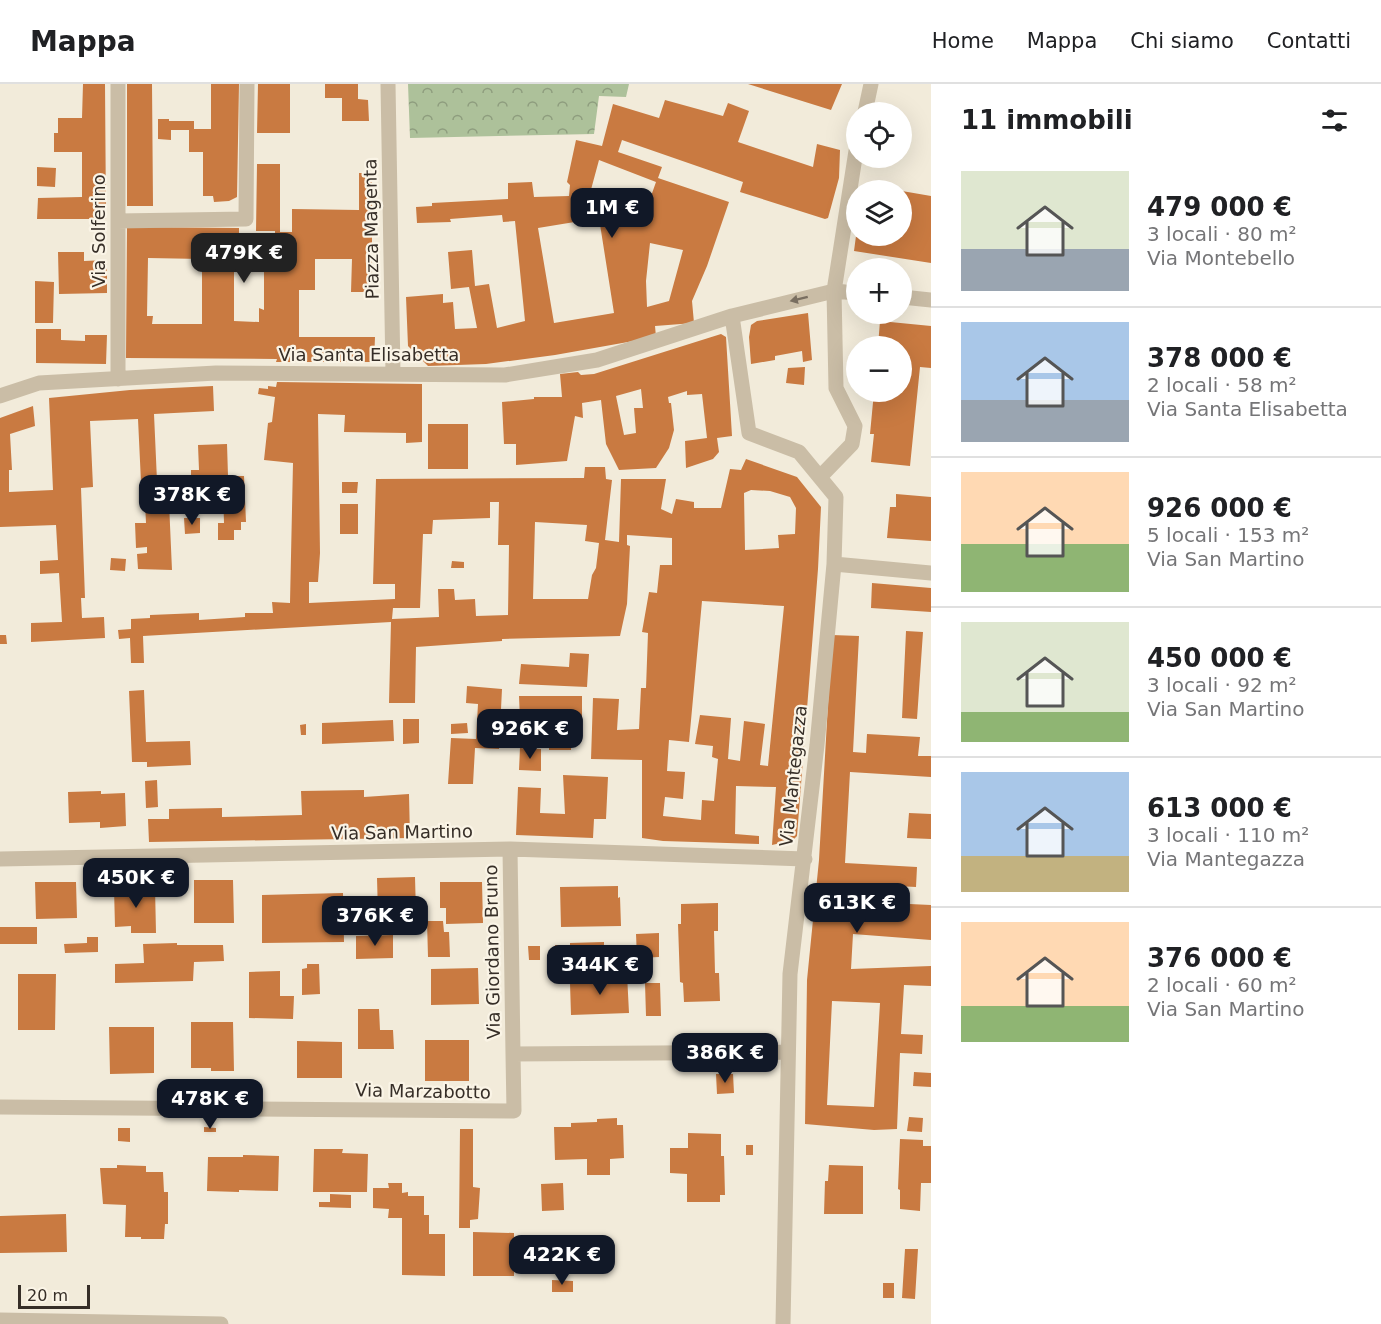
<!DOCTYPE html>
<html lang="it">
<meta charset="utf-8">
<style>
:root{--surface:#fff;--page:#f2f2f2;--text:#202124;--muted:#757577;--line:#e0e0e0;--accent:#111827}
body{margin:0;font-family:"DejaVu Sans",sans-serif;background:var(--page);color:var(--text);height:100vh;display:flex;flex-direction:column;font-size:22px;white-space:nowrap}
*{box-sizing:border-box;margin:0}
p{font-size:20px;color:var(--muted)}
.icon{flex:none;width:33px;height:33px;fill:none;stroke:currentColor;stroke-width:2;stroke-linecap:round;stroke-linejoin:round}
.map{position:relative;flex:1;overflow:hidden}
.side{display:flex;flex-direction:column;background:var(--surface);width:450px}
.side>*{flex:none}
.controls{position:absolute;left:846px;top:18px;display:grid;gap:12px}
.controls a{display:grid;place-items:center;width:66px;height:66px;border-radius:50%;background:var(--surface);box-shadow:0 6px 24px #0002;font-size:30px}
.scale{position:absolute;left:18px;bottom:15px;width:72px;box-sizing:border-box;padding-left:6px;border:3px solid #362e27;border-top:0;font-size:16px;line-height:21px;white-space:nowrap;color:#362e27;-webkit-text-stroke:4px #faf4e6;paint-order:stroke}
.price{position:absolute;translate:-50% -51px;padding:0 14px;border-radius:12px;background:var(--accent);color:#fff;font-size:20px;line-height:39px;filter:drop-shadow(0 2px 3px #0008)}
.price::after{content:'';position:absolute;left:50%;top:36px;width:18px;height:14px;margin-left:-9px;background:inherit;clip-path:polygon(0 0,100% 0,50% 100%)}
.price.selected{background:#222;color:#fff}
ul{padding:0;list-style:none}
li{display:flex;align-items:center;gap:18px;height:150px;padding:0 30px}
li+li{border-top:2px solid var(--line)}
li span{display:grid;place-items:center;flex:none;width:168px;height:120px;border-radius:0px;color:#555}
li>.icon{margin-inline-start:auto}
span .icon{width:72px;height:72px;fill:#fffc;stroke-width:1}
li b{font-size:26px}
h2{display:flex;justify-content:space-between;align-items:center;height:72px;padding:0 30px;font-size:26px}
header{display:flex;align-items:center;gap:36px;box-sizing:border-box;height:84px;padding:0 30px;background:var(--surface);border-bottom:2px solid var(--line)}
header strong{font-size:28px}
nav{display:flex;gap:33px;margin-inline-start:auto;font-size:21px}
main{display:flex;flex:1;min-height:0}
.map>svg:first-child{display:block}
.park{fill:url(#park-crowns)}
.building{fill:#c97a41;fill-rule:evenodd}
.lines{fill:none;stroke-linecap:round;stroke-linejoin:round}
.minor{stroke:#cabda6;stroke-width:15}
.oneway{fill:#796e60}
.labels{text-anchor:middle;dominant-baseline:central;stroke-width:4.5;stroke-linejoin:round;paint-order:stroke}
.street-label{font-size:18px;fill:#362e27;stroke:#faf4e6}
</style>
<header>
<strong>Mappa</strong>
<nav><a>Home</a><a>Mappa</a><a>Chi siamo</a><a>Contatti</a></nav>
</header>
<main>
<div class="map">
<svg width="931" height="1240" viewBox="0 0 931 1240">
<defs>
<pattern id="park-crowns" width="20" height="18" patternUnits="userSpaceOnUse" patternTransform="scale(1.5)"><rect width="20" height="18" fill="#adc19a"/><path d="M2 6a3 3 0 1 1 6 0M12 15a3 3 0 1 1 6 0" fill="none" stroke="#8e9d7e"/></pattern>
</defs>
<rect width="100%" height="100%" fill="#f2ebda"/>
<path class="park" d="M408,0H629L626,13L599,12L594,50L410,54Z"/>
<path class="building" d="M83,0H105L106,135H37L38,114L82,113V68H54V49H58V34H82Z
M127,0H152L153,122H127Z
M211,0H239L237,113L229,117L214,118L213,112H203V68H189V46H171V56L158,55V35H169V37H194V45H211Z
M258,0H290V49H257Z
M325,0H358V15L368,16L369,37H342V14H325Z
M748,0H842L831,26Z
M665,16L723,32L728,19L749,27L738,58L813,83L817,60L840,66L839,94L828,134L825,135L740,108L743,98L622,56L618,68L662,83L658,94L729,118L707,182L692,217L694,239L655,242L656,253L555,271L486,280L428,282L408,262L406,213L443,210V219L453,218L455,245L477,244L469,203L451,205L448,168L472,166L475,202L489,200L497,244L525,237L515,137L503,138L502,131L450,135L451,138L417,139L416,123L432,122V119L508,115V99L532,98L534,113L569,112L570,101L567,98L576,56L602,62L613,20L659,34ZM599,76L656,98L644,132L589,113ZM599,134L614,229L554,239L538,144ZM650,159L683,166L669,217L647,223L646,197Z
M257,80H280V148H292V125L359,126V89H372V208H351L352,175H315V206H299V253H375L374,278H276L277,275L126,274L127,143L239,144V155H234V237L259,238V224L264,226V174H275V147H256ZM148,174L202,175V240H152L153,232H147Z
M37,83L56,84L55,103L37,102Z
M864,102L887,105V106H863Z
M902,107L931,112V179L854,167L856,152H902Z
M58,168H84V177L107,176V209L59,210Z
M35,197L54,198L53,239H35Z
M808,229L812,276L803,278L802,267L775,272V276L751,280L749,253L751,241L757,237Z
M880,237L931,242V284L920,283L910,382L871,378L874,350H870L874,308H902V262H878Z
M36,245H61V256L85,257V251H107L106,280L36,279Z
M721,250L726,253L732,352L717,354L719,368L713,375L686,384L685,357L707,354L702,310L687,311V307L668,313L669,319H671L674,346L669,364L656,384L619,386L606,360L601,316L582,319L583,334L575,332L567,377L516,381V360H504L502,318L534,315V313H562L560,290L578,288L581,291L594,290ZM641,305L643,324H634L636,349L624,351L616,312Z
M805,283L804,301L786,299L788,284Z
M277,298L422,300V358L406,359V349L344,348L345,331L318,330L320,469L318,498H309V519L395,515V500H373L376,395L584,394L585,383H605L606,395L612,396L605,456L619,458L621,395H666L661,425L672,430L676,415L694,418V424H721L730,385L741,386L746,375L797,393L821,423L818,485L797,752L793,756L772,761L776,703L736,702L735,750L759,752V760L663,757L642,754V676L591,675L593,614L619,615L617,646L639,645L641,604H646L648,549L642,548L649,508L657,509L660,481H672V454L627,451V461L630,462L627,520L620,552L502,555V557L416,563L415,619H389L391,538L143,552L144,579H131L130,554L119,555L118,546L131,545V535L150,534V531L199,529V536L245,533V529H273L272,518L290,519L293,379L264,376L268,339L272,338L275,313L258,310L259,304L268,305V302L276,303ZM751,406L770,407L790,413L796,424L795,450L778,451L779,464L745,466L744,409ZM490,418H499L498,461H509L508,531L476,532L475,515L455,516L454,505H438L439,533L392,535L393,524H420L423,450H432L433,436L490,434ZM535,438L587,441L585,457L599,459L596,484L592,491L588,515H533ZM702,517L784,522L768,682L760,681L765,640L744,637L740,677L728,675L731,634L700,631L695,660L713,662L712,673L718,675L714,717L702,716L701,736L663,732L665,713L683,715L685,688L667,687L669,656L689,658Z
M213,302L214,327L154,330L157,397L168,396L172,486L138,485L137,470L147,469V463L136,464L135,439H146L144,398H141L138,335L90,337L93,403L81,404L85,514H81L82,534L104,533L105,554L31,558V539L62,538L59,489L40,490V477L58,476L56,441L0,443V334L33,322L35,342L10,350L12,386H9V408L53,406L49,314L130,306Z
M428,340H468V385H428Z
M227,360L228,392H244L246,438H241V446H234V456H218V439H224L223,403H202L203,408H191V386H199L198,361Z
M342,398H358L357,409H342Z
M896,410L931,413V457L887,454L890,423H896Z
M340,420H358V450H340Z
M184,434H200V449L185,450Z
M111,474L126,475L125,487L110,486Z
M452,477L464,478V484H451Z
M872,499L931,504V528L871,524Z
M906,547L923,548L917,635L902,634Z
M0,551H6L7,560H0Z
M832,551L859,552L853,668L866,669L867,650L920,653L918,672H931V693L850,688L845,779L917,783L916,803L857,800L855,832L887,835L888,819L931,821V856L853,850L851,885L931,882V902L904,901L901,950L923,951L922,970L900,969L897,1045L874,1046L805,1040L807,896L819,776ZM832,917L880,919L874,1023L827,1021Z
M570,569L589,570L587,603L519,600L521,580L569,583Z
M467,602L502,605L499,665L475,664L473,700H448L451,654L476,655L478,620L466,619Z
M144,606L146,658L190,657L191,681L147,683V678H132L129,607Z
M519,612H582V635H520Z
M403,635H419V659L403,660Z
M393,636L394,657L322,660V639Z
M467,639L468,649L451,650V640Z
M306,640V651H301L300,641Z
M549,644H571V666H549Z
M520,664L541,665V687L519,686Z
M563,691L608,693L606,735H594L593,754L516,751L518,703L541,704L540,729L565,730Z
M157,696L158,723L146,724L145,697Z
M364,706V713L409,710L410,754L149,758L148,735H169V725L222,724V733L302,731L301,707Z
M101,707V710L125,709L126,742L100,744V738L69,739L68,708Z
M909,729L931,730V755L907,754Z
M415,793L416,829L378,830L377,794Z
M194,796H233L234,839H194Z
M35,798H76L77,834L36,835Z
M440,798H482L483,839L446,840V824H440Z
M618,802V814L620,813L621,842L561,843L560,803Z
M155,803L156,849H131V842L115,843L114,804Z
M343,809L344,858L262,859V811Z
M718,819V847H714L715,889H719L720,917L684,918L683,899L680,898L678,840H681V820Z
M427,837H443L444,848H449L450,873H428Z
M0,843H37V860H0Z
M659,849V873L637,874L636,850Z
M393,851V874L356,875V852Z
M87,853H98V868L65,869L64,860L87,859Z
M604,858V874L555,876V861H564V870H570V859Z
M177,859V861H223L224,877L194,878L193,897L115,899V880L144,879L143,860Z
M528,862H540V876H529Z
M635,877H648L649,893L635,894Z
M307,880H319L320,910L302,911V885L307,884Z
M478,884L479,920L431,921V885Z
M280,887V912H294L293,935L249,934V888Z
M18,890H56L55,946H18Z
M627,890L629,929L571,931L570,899H589L588,892Z
M645,899H660L661,932H646Z
M358,925H379L380,946H393L394,965H358Z
M191,938H233L234,987H211V984H191Z
M109,943H154V989L110,990Z
M425,956H469V997H425Z
M297,957L342,958V994H297Z
M914,988L931,989V1003L913,1002Z
M716,990H733L734,1009L717,1010Z
M909,1033L923,1034L922,1048L907,1047Z
M617,1034V1041H623L624,1074L610,1075V1091H587V1075L555,1076L554,1043H571V1039L597,1038V1035Z
M204,1043L216,1044V1048H204Z
M118,1044H130V1058L118,1057Z
M460,1045H473V1103L480,1104L478,1135L470,1136V1144H459Z
M688,1049L721,1050V1072H724L725,1111H720V1118H687V1090L670,1089V1064H688Z
M900,1055L923,1056V1062H931V1099H921L920,1127L900,1125V1106L898,1105Z
M746,1061H753V1071H746Z
M314,1065H343L342,1069L368,1070L367,1108H313Z
M243,1071L279,1072L278,1107L239,1106V1108L207,1107L208,1073H243Z
M117,1081L146,1082V1088H163L164,1108H168V1140H165L164,1155H141V1153H125L126,1121L103,1120L100,1084H117Z
M829,1081L863,1082V1130H824L825,1097H828Z
M388,1099H402V1109L408,1108V1112H424V1131H429V1150H445V1192L402,1191V1134H388L389,1125L373,1124V1104H389Z
M563,1099L564,1126L542,1127L541,1100Z
M330,1110L351,1111V1124L319,1123V1118H330Z
M66,1130L67,1168L0,1169V1132Z
M473,1148L514,1149V1192H473Z
M905,1165H918L915,1215L902,1214Z
M552,1196L573,1197V1208H552Z
M883,1199H894V1214H883Z"/>
<g class="lines">
<path class="minor" d="M388,0L393,289
M865,28L871,0
M118,137L246,135L247,0
M902,213L931,216
M732,232L749,349L799,368L836,413L834,480L817,661L790,890L783,1240
M118,295V0
M0,312L39,299L216,289L505,291L597,276L732,232L834,207L856,209
M820,393L852,360L855,342L836,304L834,207L856,67
M834,480L931,489
M510,765L513,970
M0,775L510,765L805,775
M0,1023L514,1027L513,970L788,968
M0,1236L221,1240"/>
</g>
<defs><path id="oneway-solid" d="M-6-.8H1V-3.2L6.5 0L1 3.2V.8H-6Z" transform="scale(1.5)"/></defs>
<use class="oneway" href="#oneway-solid" transform="translate(799 215) rotate(166)"/>
<g class="labels">
<g class="street-label">
<text transform="translate(371 145) rotate(-91)">Piazza Magenta</text>
<text transform="translate(98 147) rotate(-90)">Via Solferino</text>
<text x="369" y="270">Via Santa Elisabetta</text>
<text transform="translate(793 692) rotate(-84)">Via Mantegazza</text>
<text transform="translate(402 748) rotate(-1)">Via San Martino</text>
<text transform="translate(492 868) rotate(-91)">Via Giordano Bruno</text>
<text transform="translate(423 1007) rotate(1)">Via Marzabotto</text>
</g>
</g>
</svg>
<div class="controls">
<a><svg class="icon" aria-label="locate" viewBox="0 0 24 24"><circle cx="12" cy="12" r="6"/><path d="M12 2v4M12 18v4M2 12h4M18 12h4"/></svg></a>
<a><svg class="icon" aria-label="layers" viewBox="0 0 24 24"><path d="M12 4l9 5-9 5-9-5zM3 14l9 5 9-5"/></svg></a>
<a>+</a>
<a>−</a>
</div>
<div class="scale">20 m</div>
<b class="price" style="left:612px;top:155px">1M €</b>
<b class="price selected" style="left:244px;top:200px">479K €</b>
<b class="price" style="left:192px;top:442px">378K €</b>
<b class="price" style="left:530px;top:676px">926K €</b>
<b class="price" style="left:136px;top:825px">450K €</b>
<b class="price" style="left:857px;top:850px">613K €</b>
<b class="price" style="left:375px;top:863px">376K €</b>
<b class="price" style="left:600px;top:912px">344K €</b>
<b class="price" style="left:725px;top:1000px">386K €</b>
<b class="price" style="left:210px;top:1046px">478K €</b>
<b class="price" style="left:562px;top:1202px">422K €</b>
</div>
<section class="side">
<h2>11 immobili<svg class="icon" aria-label="filters" viewBox="0 0 24 24"><path d="M4 7h16M4 17h16"/><circle cx="9" cy="7" r="2"/><circle cx="15" cy="17" r="2"/></svg></h2>
<ul>
<li><span style="background:linear-gradient(#dfe7d0 65%,#9aa5b1 0)"><svg class="icon" aria-label="home" viewBox="0 0 24 24"><path d="M3 11l9-7 9 7M6 9v11h12V9"/></svg></span><div><b>479 000 €</b><p>3 locali · 80 m²</p><p>Via Montebello</p></div></li>
<li><span style="background:linear-gradient(#a9c7e8 65%,#9aa5b1 0)"><svg class="icon" aria-label="home" viewBox="0 0 24 24"><path d="M3 11l9-7 9 7M6 9v11h12V9"/></svg></span><div><b>378 000 €</b><p>2 locali · 58 m²</p><p>Via Santa Elisabetta</p></div></li>
<li><span style="background:linear-gradient(#ffd9b3 60%,#8fb573 0)"><svg class="icon" aria-label="home" viewBox="0 0 24 24"><path d="M3 11l9-7 9 7M6 9v11h12V9"/></svg></span><div><b>926 000 €</b><p>5 locali · 153 m²</p><p>Via San Martino</p></div></li>
<li><span style="background:linear-gradient(#dfe7d0 75%,#8fb573 0)"><svg class="icon" aria-label="home" viewBox="0 0 24 24"><path d="M3 11l9-7 9 7M6 9v11h12V9"/></svg></span><div><b>450 000 €</b><p>3 locali · 92 m²</p><p>Via San Martino</p></div></li>
<li><span style="background:linear-gradient(#a9c7e8 70%,#c2b280 0)"><svg class="icon" aria-label="home" viewBox="0 0 24 24"><path d="M3 11l9-7 9 7M6 9v11h12V9"/></svg></span><div><b>613 000 €</b><p>3 locali · 110 m²</p><p>Via Mantegazza</p></div></li>
<li><span style="background:linear-gradient(#ffd9b3 70%,#8fb573 0)"><svg class="icon" aria-label="home" viewBox="0 0 24 24"><path d="M3 11l9-7 9 7M6 9v11h12V9"/></svg></span><div><b>376 000 €</b><p>2 locali · 60 m²</p><p>Via San Martino</p></div></li>
</ul>
</section>
</main>
